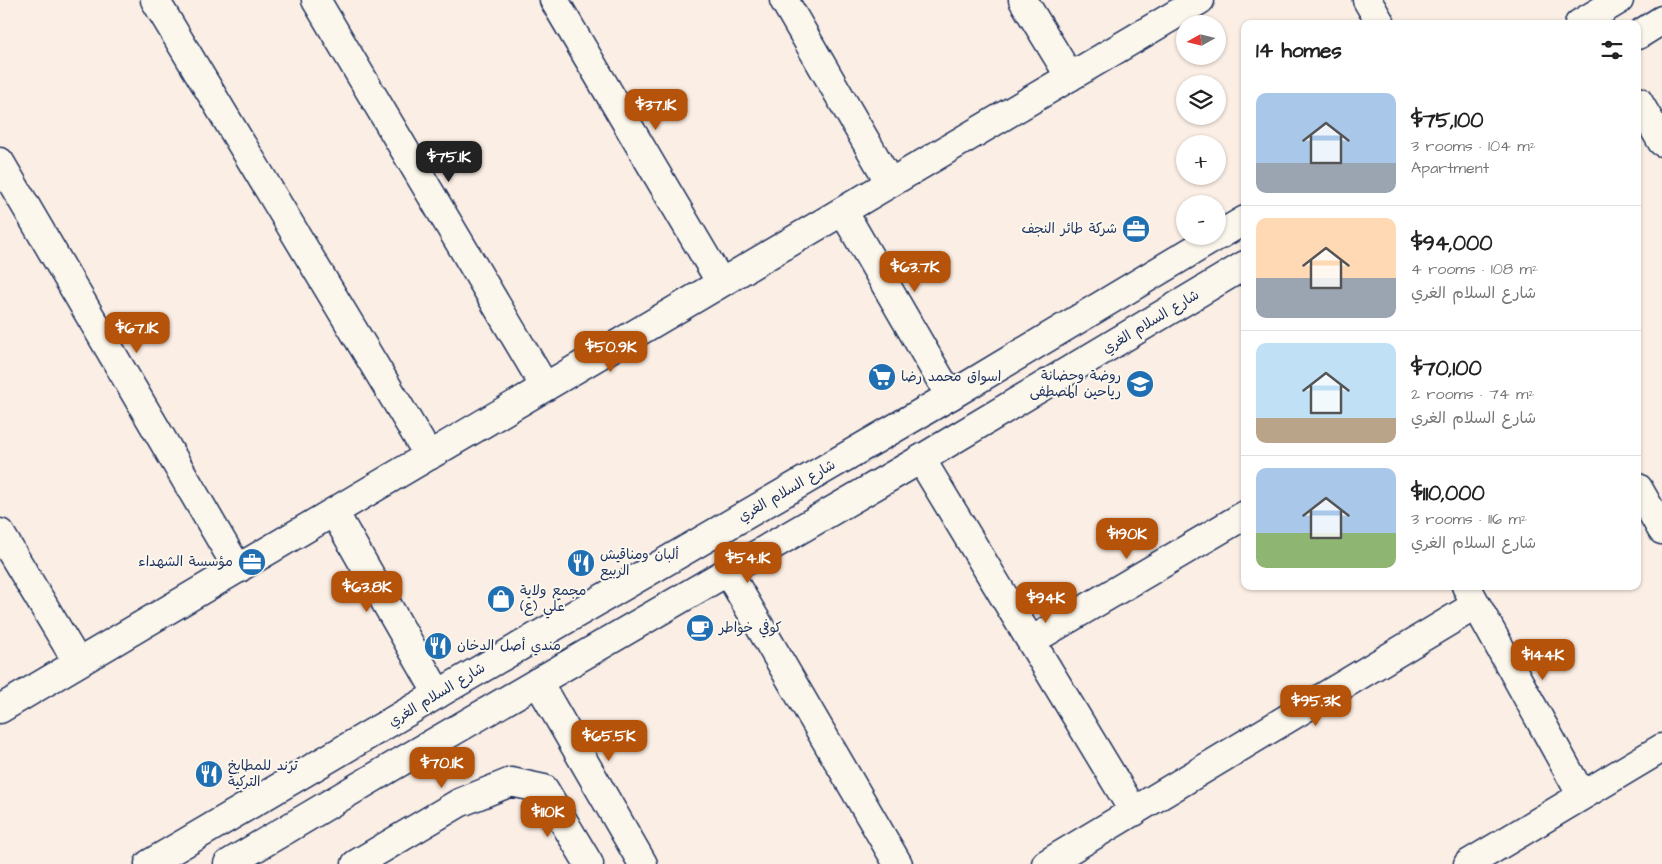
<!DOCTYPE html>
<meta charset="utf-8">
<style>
:root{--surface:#fff;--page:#f6f6f6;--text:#222;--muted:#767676;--line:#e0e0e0;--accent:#b45309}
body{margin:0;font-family:"Architects Daughter","Playpen Sans Arabic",sans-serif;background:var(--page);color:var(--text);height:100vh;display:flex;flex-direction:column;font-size:19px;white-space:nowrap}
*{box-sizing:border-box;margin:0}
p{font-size:16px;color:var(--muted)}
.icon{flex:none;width:28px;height:28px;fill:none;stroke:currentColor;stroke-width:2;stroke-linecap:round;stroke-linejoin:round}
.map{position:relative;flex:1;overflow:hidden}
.panel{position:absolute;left:1241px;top:20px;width:400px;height:570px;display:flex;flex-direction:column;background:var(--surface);border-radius:10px;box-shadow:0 1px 4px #0004}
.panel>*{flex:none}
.needle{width:32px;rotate:262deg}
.tools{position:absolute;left:1176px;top:15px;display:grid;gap:10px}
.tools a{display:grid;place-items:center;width:50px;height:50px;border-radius:50%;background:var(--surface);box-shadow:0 1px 4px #0004;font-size:25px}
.price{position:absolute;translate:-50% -42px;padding:0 11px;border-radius:10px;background:var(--accent);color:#fff;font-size:16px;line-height:32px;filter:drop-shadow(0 1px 2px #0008)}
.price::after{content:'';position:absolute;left:50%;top:30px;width:15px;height:11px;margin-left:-8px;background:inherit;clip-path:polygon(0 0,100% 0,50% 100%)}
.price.on{background:#222;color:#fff}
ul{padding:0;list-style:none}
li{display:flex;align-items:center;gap:15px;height:125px;padding:0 15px}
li+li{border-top:1px solid var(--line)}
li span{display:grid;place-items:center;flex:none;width:140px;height:100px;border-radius:10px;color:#555}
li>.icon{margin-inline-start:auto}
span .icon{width:60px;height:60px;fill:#fffc;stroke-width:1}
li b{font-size:21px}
h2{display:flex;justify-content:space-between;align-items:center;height:60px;padding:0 15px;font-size:21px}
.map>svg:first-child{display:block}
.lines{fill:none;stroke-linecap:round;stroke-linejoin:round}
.minor-casing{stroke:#1b2f5e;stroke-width:31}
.major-casing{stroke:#1b2f5e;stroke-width:31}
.minor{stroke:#fbf7ec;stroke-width:28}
.major{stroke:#fbf7ec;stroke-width:28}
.labels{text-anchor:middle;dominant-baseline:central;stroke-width:4;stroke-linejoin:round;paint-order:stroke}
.poi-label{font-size:14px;fill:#1b2f5e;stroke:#fbf7ec;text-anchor:start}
.street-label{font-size:14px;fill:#1b2f5e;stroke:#fbf7ec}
</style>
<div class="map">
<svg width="1662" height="864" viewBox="0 0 1662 864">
<rect width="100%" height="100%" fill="#fbeee4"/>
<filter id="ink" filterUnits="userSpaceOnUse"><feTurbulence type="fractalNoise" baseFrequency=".02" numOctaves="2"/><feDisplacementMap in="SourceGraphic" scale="10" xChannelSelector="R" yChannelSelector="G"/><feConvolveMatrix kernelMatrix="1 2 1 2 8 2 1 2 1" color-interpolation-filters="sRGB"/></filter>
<g filter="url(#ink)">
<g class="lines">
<defs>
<path id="minor" d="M155,0L429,456
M316,0L545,387
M554,0L721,283
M784,0L890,183
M1023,0L1070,77
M1367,0L1381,24
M1638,101L1662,142
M0,162L238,569
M843,211L950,396
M921,459L1134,812
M1638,488L1662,530
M334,512L438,694
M0,533L78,663
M728,572L898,864
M1466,586L1582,796
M1031,641L1245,515
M538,682L643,864
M0,709L1200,0
M356,864L459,803L511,782L544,789L589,864
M1046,864L1476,605
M1468,864L1662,748"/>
<path id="major" d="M1579,24L1619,0
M1638,35L1662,20
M1218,236L1245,220
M149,864L438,694L950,396L1217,236
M228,864L390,768L921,459L1245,265"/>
</defs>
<use href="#minor" class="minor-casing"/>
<use href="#major" class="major-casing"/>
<use href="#minor" class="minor"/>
<use href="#major" class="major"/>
</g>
</g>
<defs>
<symbol id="office-disc" viewBox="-11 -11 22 22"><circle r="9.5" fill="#1f6fb2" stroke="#fbf7ec"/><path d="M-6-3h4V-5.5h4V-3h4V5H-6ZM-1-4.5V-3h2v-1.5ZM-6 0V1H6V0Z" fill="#fff"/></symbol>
<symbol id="supermarket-disc" viewBox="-11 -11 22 22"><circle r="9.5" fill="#1f6fb2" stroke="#fbf7ec"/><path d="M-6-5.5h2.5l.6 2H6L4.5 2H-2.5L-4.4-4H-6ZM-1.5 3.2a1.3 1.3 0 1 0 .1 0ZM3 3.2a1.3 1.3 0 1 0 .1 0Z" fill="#fff"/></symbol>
<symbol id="school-disc" viewBox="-11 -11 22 22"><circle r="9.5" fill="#1f6fb2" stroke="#fbf7ec"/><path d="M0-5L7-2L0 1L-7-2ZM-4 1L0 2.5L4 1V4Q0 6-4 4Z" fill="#fff"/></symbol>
<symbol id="restaurant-disc" viewBox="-11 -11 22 22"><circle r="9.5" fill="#1f6fb2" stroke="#fbf7ec"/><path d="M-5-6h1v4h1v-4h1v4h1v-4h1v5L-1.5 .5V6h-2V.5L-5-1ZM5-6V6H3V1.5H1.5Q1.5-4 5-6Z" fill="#fff"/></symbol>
<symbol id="shop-disc" viewBox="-11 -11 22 22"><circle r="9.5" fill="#1f6fb2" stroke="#fbf7ec"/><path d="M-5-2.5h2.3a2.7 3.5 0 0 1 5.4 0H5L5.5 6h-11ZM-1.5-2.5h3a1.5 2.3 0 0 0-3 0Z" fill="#fff"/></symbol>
<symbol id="cafe-disc" viewBox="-11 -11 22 22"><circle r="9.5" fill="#1f6fb2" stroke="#fbf7ec"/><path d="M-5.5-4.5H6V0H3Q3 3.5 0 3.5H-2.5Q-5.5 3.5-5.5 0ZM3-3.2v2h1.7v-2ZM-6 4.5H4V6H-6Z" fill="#fff"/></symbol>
</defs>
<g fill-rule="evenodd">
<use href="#office-disc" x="1120" y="213" width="32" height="32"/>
<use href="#supermarket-disc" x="866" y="361" width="32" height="32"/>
<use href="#school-disc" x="1124" y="368" width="32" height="32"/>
<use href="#office-disc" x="236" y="546" width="32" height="32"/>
<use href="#restaurant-disc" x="565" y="547" width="32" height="32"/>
<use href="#shop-disc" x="485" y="583" width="32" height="32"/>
<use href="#cafe-disc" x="684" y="612" width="32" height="32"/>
<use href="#restaurant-disc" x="422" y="630" width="32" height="32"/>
<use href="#restaurant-disc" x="193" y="758" width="32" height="32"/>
</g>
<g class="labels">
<g class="poi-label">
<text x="1117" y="229" text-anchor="end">شركة طائر النجف</text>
<text x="1121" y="376" text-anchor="end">روضة وحضانة<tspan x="1121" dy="16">رياحين المصطفى</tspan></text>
<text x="901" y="377">اسواق محمد رضا</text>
<text x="600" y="555">ألبان ومناقيش<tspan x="600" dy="16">الربيع</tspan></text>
<text x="233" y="562" text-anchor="end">مؤسسة الشهداء</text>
<text x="520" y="591">مجمع ولاية<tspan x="520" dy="16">علي (ع)</tspan></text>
<text x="719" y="628">كوفي خواطر</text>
<text x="457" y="646">مندي أصل الدخان</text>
<text x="228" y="766">ترند للمطابخ<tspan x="228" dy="16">التركية</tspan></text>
</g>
<g class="street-label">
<text transform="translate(1151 322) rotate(-31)">شارع السلام الغري</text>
<text transform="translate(787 491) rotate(-30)">شارع السلام الغري</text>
<text transform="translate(437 695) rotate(-31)">شارع السلام الغري</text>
</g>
</g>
</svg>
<div class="tools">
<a><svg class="needle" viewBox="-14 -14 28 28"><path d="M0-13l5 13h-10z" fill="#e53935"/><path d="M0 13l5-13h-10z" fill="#767676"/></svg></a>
<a><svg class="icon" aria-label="layers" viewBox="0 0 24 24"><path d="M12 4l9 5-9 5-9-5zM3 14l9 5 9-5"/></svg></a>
<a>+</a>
<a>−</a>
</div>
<b class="price" style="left:656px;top:131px">$37.1K</b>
<b class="price on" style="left:449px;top:183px">$75.1K</b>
<b class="price" style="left:915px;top:293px">$63.7K</b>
<b class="price" style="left:137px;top:354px">$67.1K</b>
<b class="price" style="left:611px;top:373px">$50.9K</b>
<b class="price" style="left:1127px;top:560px">$190K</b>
<b class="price" style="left:748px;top:584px">$54.1K</b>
<b class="price" style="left:367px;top:613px">$63.8K</b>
<b class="price" style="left:1046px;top:624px">$94K</b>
<b class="price" style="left:1543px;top:681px">$144K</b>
<b class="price" style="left:1316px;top:727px">$95.3K</b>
<b class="price" style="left:609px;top:762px">$65.5K</b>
<b class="price" style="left:442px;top:789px">$70.1K</b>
<b class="price" style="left:548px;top:838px">$110K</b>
<section class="panel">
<h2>14 homes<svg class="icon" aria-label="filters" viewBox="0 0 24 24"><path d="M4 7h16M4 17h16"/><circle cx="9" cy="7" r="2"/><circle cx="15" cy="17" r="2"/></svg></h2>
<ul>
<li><span style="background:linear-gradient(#a9c7e8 70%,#9aa5b1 0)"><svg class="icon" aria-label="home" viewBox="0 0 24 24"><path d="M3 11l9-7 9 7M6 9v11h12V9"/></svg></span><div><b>$75,100</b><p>3 rooms · 104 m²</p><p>Apartment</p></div></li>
<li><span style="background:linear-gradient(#ffd9b3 60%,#9aa5b1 0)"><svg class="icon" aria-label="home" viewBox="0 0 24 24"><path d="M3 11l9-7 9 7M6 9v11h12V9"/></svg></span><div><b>$94,000</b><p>4 rooms · 108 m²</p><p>شارع السلام الغري</p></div></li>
<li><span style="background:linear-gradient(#bfe0f5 75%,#b9a48a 0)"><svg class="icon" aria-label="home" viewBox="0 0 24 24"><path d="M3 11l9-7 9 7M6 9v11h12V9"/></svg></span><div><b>$70,100</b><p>2 rooms · 74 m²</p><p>شارع السلام الغري</p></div></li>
<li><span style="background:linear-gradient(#a9c7e8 65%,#8fb573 0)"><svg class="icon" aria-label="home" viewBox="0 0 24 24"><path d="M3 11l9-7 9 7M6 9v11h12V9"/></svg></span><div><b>$110,000</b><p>3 rooms · 116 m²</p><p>شارع السلام الغري</p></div></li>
</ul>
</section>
</div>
